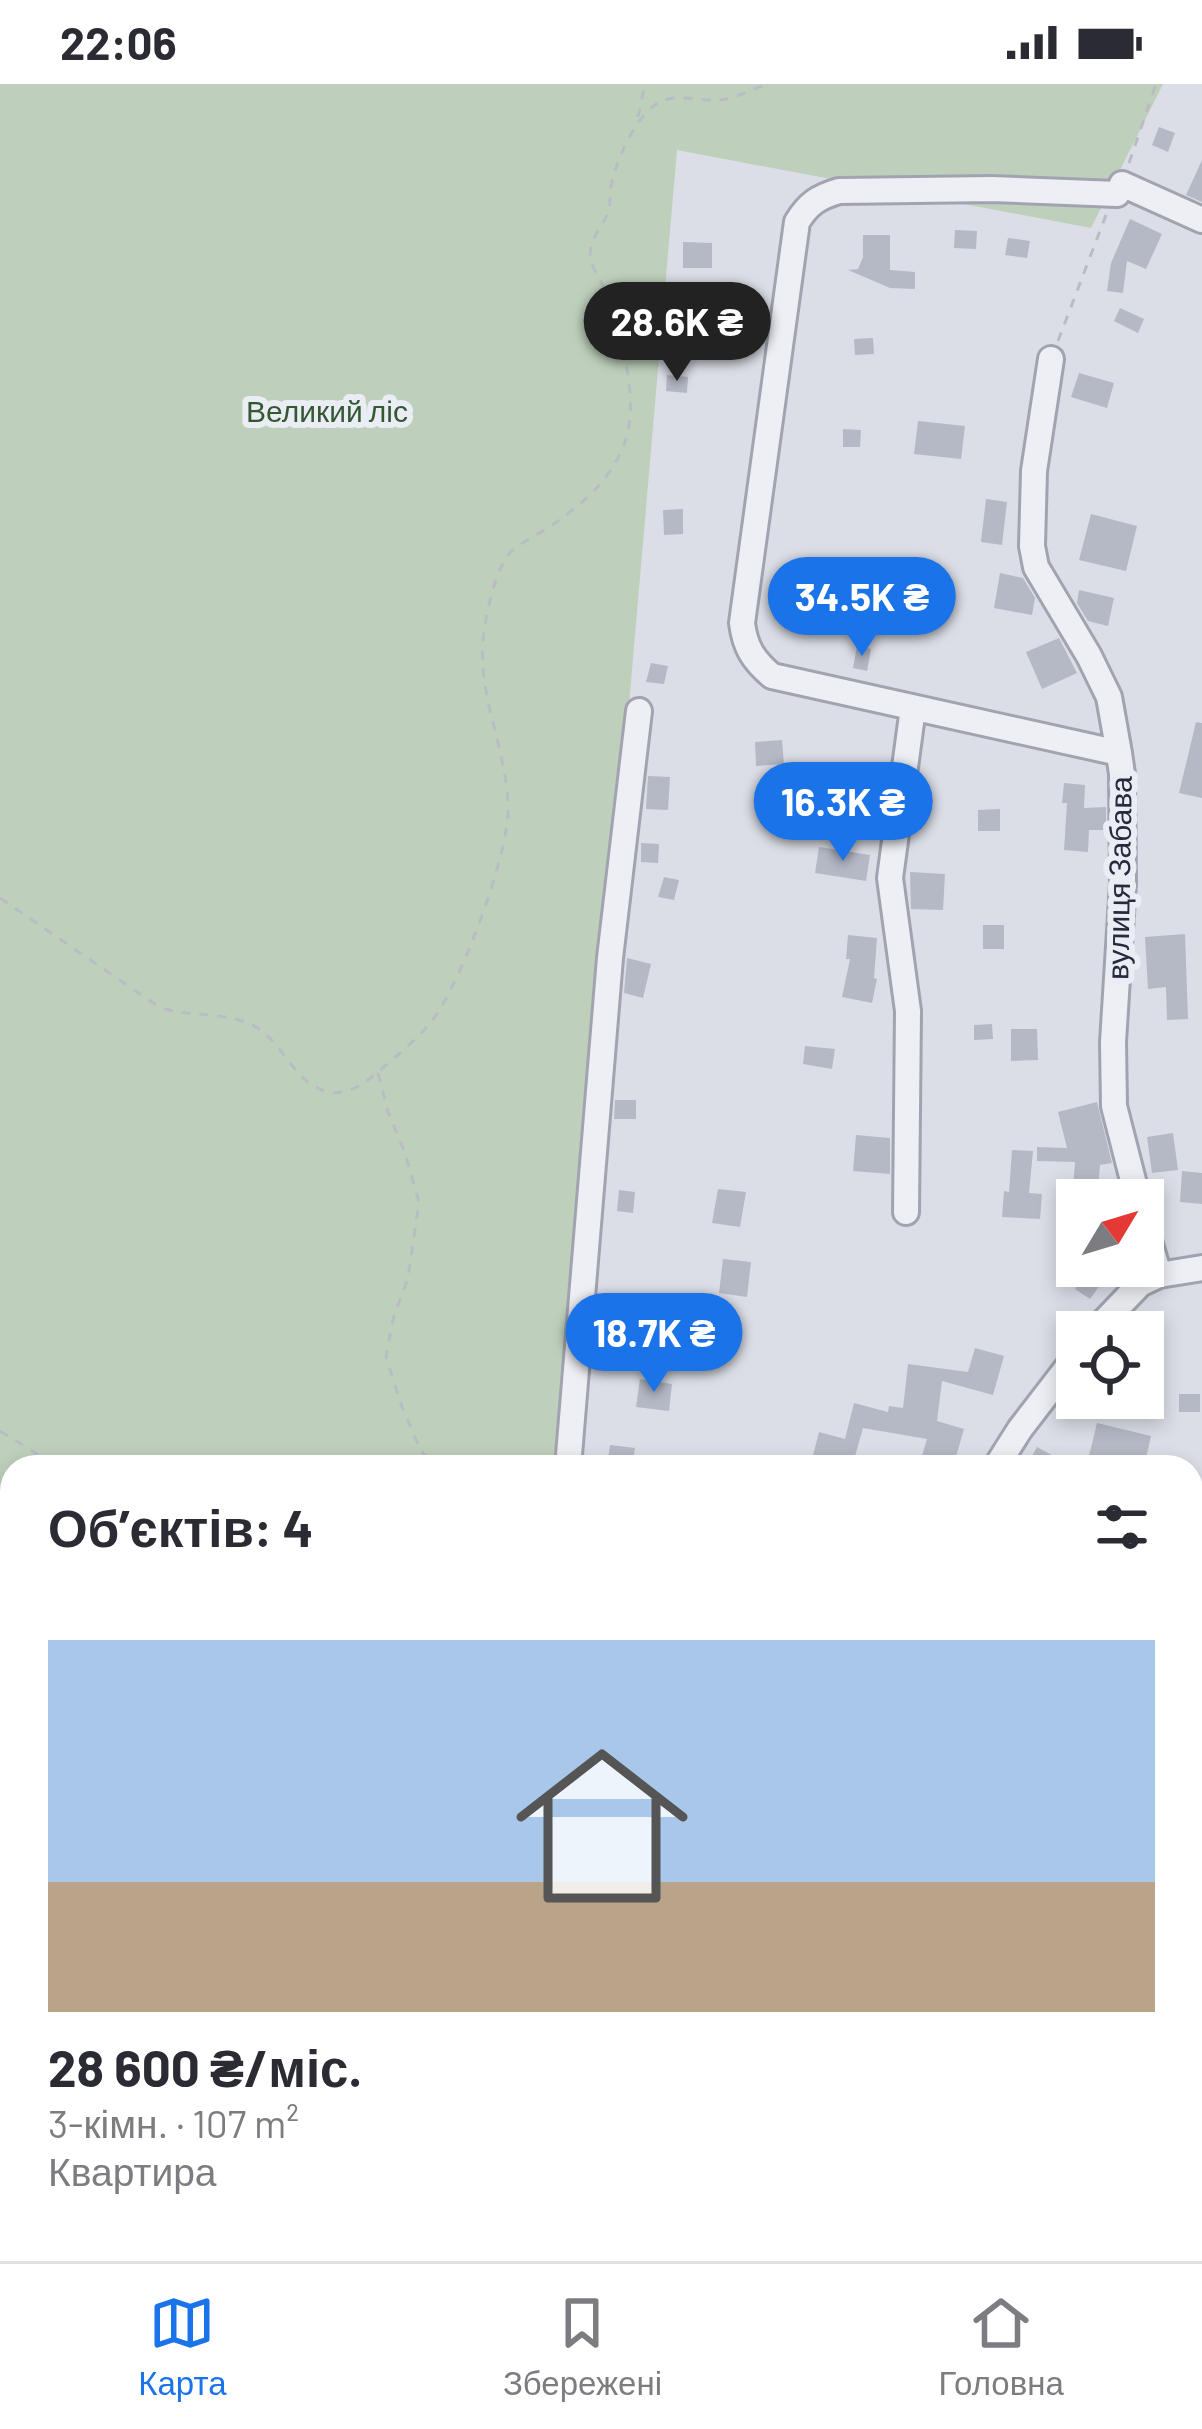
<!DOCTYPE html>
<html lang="uk">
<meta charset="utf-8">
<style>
:root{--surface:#fff;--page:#f2f2f3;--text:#2b2b33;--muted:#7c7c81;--line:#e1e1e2;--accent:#1a73e8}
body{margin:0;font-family:Barlow,sans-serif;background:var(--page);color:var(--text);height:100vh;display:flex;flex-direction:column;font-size:45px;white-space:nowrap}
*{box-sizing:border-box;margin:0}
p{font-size:39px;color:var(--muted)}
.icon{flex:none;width:66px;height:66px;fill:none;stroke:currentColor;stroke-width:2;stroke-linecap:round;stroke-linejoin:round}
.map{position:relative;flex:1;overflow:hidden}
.sheet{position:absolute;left:0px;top:1371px;width:1203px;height:807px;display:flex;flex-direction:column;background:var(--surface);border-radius:36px 36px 0 0;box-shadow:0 6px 18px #0003}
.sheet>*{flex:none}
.needle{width:78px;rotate:52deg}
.controls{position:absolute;left:1056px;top:1095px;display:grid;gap:24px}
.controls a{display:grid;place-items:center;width:108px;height:108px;border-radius:0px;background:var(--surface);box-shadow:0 6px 18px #0003;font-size:60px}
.price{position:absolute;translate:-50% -102px;padding:0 27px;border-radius:42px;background:var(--accent);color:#fff;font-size:39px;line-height:78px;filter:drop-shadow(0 3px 6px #0008)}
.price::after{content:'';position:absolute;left:50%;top:72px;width:36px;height:27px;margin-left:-18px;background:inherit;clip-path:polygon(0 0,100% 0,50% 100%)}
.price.on{background:#222;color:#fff}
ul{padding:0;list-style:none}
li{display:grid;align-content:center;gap:24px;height:636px;padding:0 48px}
li span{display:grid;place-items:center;height:372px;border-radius:0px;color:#555}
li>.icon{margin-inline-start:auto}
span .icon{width:216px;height:216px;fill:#fffc;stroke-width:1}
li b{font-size:51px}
h2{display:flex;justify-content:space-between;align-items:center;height:144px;padding:0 48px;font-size:51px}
.status{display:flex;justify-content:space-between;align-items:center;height:84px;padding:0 60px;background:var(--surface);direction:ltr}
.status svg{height:33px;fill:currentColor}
.tabs{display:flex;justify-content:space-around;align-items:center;height:168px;border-top:3px solid var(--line);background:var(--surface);font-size:33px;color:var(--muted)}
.tabs a{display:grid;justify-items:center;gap:6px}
.tabs .on{color:var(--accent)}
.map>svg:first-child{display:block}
.green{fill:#bed0bc}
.building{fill:#b5b9c6}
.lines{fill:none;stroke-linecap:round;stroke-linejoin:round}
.minor-casing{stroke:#a1a4b0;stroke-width:30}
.path{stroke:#babcc4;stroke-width:3;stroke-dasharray:9 9;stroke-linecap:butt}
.minor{stroke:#eeeff4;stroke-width:24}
.labels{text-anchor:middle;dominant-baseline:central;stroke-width:12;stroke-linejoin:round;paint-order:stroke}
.park-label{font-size:30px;fill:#345832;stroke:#eaedf4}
.street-label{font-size:30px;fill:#252a3c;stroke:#eaedf4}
</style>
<div class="status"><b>22:06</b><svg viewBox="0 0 49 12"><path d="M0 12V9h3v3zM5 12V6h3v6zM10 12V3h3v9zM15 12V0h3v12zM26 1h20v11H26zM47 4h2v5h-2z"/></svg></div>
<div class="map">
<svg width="1202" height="2177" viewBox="0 0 1202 2177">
<rect width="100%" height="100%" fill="#dbdee6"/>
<path class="green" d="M0,0H1163L1091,144L677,66L563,1383H12V2166H489L488,2177H0Z"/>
<path class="building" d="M1159,43L1175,49L1168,68L1152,61Z
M1202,76V118L1186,111Z
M1130,135L1162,150L1146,185L1127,177L1123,209L1107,207L1111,179Z
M955,146L977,147L976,165L954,164Z
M863,151H890V186L915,188V205L890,204L848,186L858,185L863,173Z
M1008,154L1030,157L1027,174L1005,171Z
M683,158L712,159V184H683Z
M1120,224L1144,235L1138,249L1114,237Z
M873,254L874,270L855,271L854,255Z
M1079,289L1114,299L1107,324L1071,313Z
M667,291L688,293L687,309L666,307Z
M918,337L965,342L961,375L914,370Z
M843,345L861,346L860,363H843Z
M986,415L1007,418L1002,461L981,458Z
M683,425V450L664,451L663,426Z
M1091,430L1137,442L1126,487L1079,476Z
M837,485L857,487L854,507L834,504Z
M1000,489L1023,494L1035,514L1032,531L994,524Z
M1079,506L1114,514L1108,542L1088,537L1077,519Z
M1059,554L1077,589L1042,605L1026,568Z
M857,562L871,565L867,587L853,584Z
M651,579L668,582L664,600L646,598Z
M1196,638L1202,639V714L1179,709Z
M782,656L784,680L756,682L755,658Z
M648,692L670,693L668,726L646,725Z
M1064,699L1085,701L1084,724L1106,723V746H1089L1088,768L1064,766L1067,719H1062Z
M856,702L885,705L881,736L852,733Z
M1000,725V747H978V726Z
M641,759L659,760L658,779L641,778Z
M819,763L870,771L866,797L815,789Z
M910,788L945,790L943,826L911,825Z
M664,793L679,796L674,816L658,813Z
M983,841H1004V865H983Z
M1185,850L1188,935L1167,936L1166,903L1148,905L1145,853Z
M848,851L877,854L874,894L877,895L872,919L842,913L850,875H846Z
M627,874L651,880L643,914L624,909Z
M992,940L993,955L974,956V941Z
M1011,945H1037L1038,976L1011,977Z
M805,962L835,965L832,985L803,980Z
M615,1016H636V1035H614Z
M1097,1018L1112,1079L1100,1081L1097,1116H1072L1075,1078L1037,1077V1063L1067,1064L1058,1028Z
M1173,1049L1178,1086L1152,1089L1147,1053Z
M856,1051L890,1054V1090L853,1087Z
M1012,1066L1033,1067L1029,1109L1042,1110L1040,1135L1002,1133L1004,1107L1009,1108Z
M1182,1087L1202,1089V1120L1180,1118Z
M718,1105L746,1108L740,1143L712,1139Z
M619,1106L635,1108L633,1129L617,1127Z
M723,1175L751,1178L747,1213L719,1209Z
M1092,1182H1114L1090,1215L1075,1205Z
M596,1240L607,1241L604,1274H594Z
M673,1244L674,1271L644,1272L643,1245Z
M975,1264L1004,1272L993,1311L942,1297L937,1337L964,1345L953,1383H934L920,1379L927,1355L863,1344L852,1383H810L819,1348L845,1355L854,1319L888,1328L889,1322L903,1324L908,1280L968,1288Z
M640,1295L672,1300L669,1327L636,1323Z
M1179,1310H1200V1328H1179Z
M1097,1339L1151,1352L1144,1383H1132L1089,1372Z
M610,1361L635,1364L632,1383H607Z
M1037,1363L1074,1383H1026Z"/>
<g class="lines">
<defs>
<path id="minor" d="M1122,100L1202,136
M1117,110L992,105L839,107C818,113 808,120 797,138L742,539C745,563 753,576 772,592L1119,669
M1051,275L1034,387L1032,462L1036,483L1089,572L1109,613L1119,669L1122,690L1123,799L1113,958L1114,1022L1138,1116
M906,1128L908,927L890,794L913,624
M1143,1136L1159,1191
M1094,1248L1140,1200L1159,1191L1202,1184
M568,1383L610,874L639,627
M996,1383L1020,1345L1077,1271
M881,2166L882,2177
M487,2177L489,2166"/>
</defs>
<use href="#minor" class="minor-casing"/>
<path class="path" d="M638,33L645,0
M1129,79L1156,0
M1058,257L1106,131
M0,814L159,923C192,935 235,925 263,948C286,966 298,1003 330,1008C356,1013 380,985 399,970C412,958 426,946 436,931C463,892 508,772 508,726C507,655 470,605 487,530C491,512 497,484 509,470C518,460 535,452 546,445C586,419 626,384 630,333C633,290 618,248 606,209C602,197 593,187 591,176C586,156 604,143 609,126C611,120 609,114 610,108C614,80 636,28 662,17C678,10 699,17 716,16C734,16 751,5 768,0
M378,989L388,1028L405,1069L419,1118L408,1194L393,1235L386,1273L402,1323L421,1367L437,1383
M0,1347L58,1383
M384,2177L386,2166"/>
<use href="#minor" class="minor"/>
</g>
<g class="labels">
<g class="park-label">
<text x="327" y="326">Великий ліс</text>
</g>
<g class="street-label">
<text transform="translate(1118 794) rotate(-89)">вулиця Забава</text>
</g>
</g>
</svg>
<div class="controls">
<a><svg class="needle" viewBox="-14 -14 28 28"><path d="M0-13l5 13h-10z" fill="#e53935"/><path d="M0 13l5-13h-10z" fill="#7c7c81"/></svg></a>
<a><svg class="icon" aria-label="locate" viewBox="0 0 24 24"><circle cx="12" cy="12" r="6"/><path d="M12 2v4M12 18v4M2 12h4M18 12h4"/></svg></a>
</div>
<b class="price on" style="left:677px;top:300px">28.6K ₴</b>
<b class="price" style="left:862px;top:575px">34.5K ₴</b>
<b class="price" style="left:843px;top:780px">16.3K ₴</b>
<b class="price" style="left:654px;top:1311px">18.7K ₴</b>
<section class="sheet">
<h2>Об’єктів: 4<svg class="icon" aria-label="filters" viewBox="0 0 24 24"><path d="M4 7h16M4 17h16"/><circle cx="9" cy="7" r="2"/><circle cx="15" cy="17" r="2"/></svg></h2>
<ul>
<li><span style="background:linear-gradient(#a9c7e8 65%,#b9a48a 0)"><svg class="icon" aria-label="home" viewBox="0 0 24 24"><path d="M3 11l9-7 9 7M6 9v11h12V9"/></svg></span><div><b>28 600 ₴/міс.</b><p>3-кімн. · 107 m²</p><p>Квартира</p></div></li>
</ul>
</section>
</div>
<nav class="tabs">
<a class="on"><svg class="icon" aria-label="map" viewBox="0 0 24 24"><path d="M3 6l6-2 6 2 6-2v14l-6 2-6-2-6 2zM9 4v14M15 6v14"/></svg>Карта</a>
<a><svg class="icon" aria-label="saved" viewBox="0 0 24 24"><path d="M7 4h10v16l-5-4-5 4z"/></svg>Збережені</a>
<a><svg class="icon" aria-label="home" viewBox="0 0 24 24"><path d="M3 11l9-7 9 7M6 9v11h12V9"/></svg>Головна</a>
</nav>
